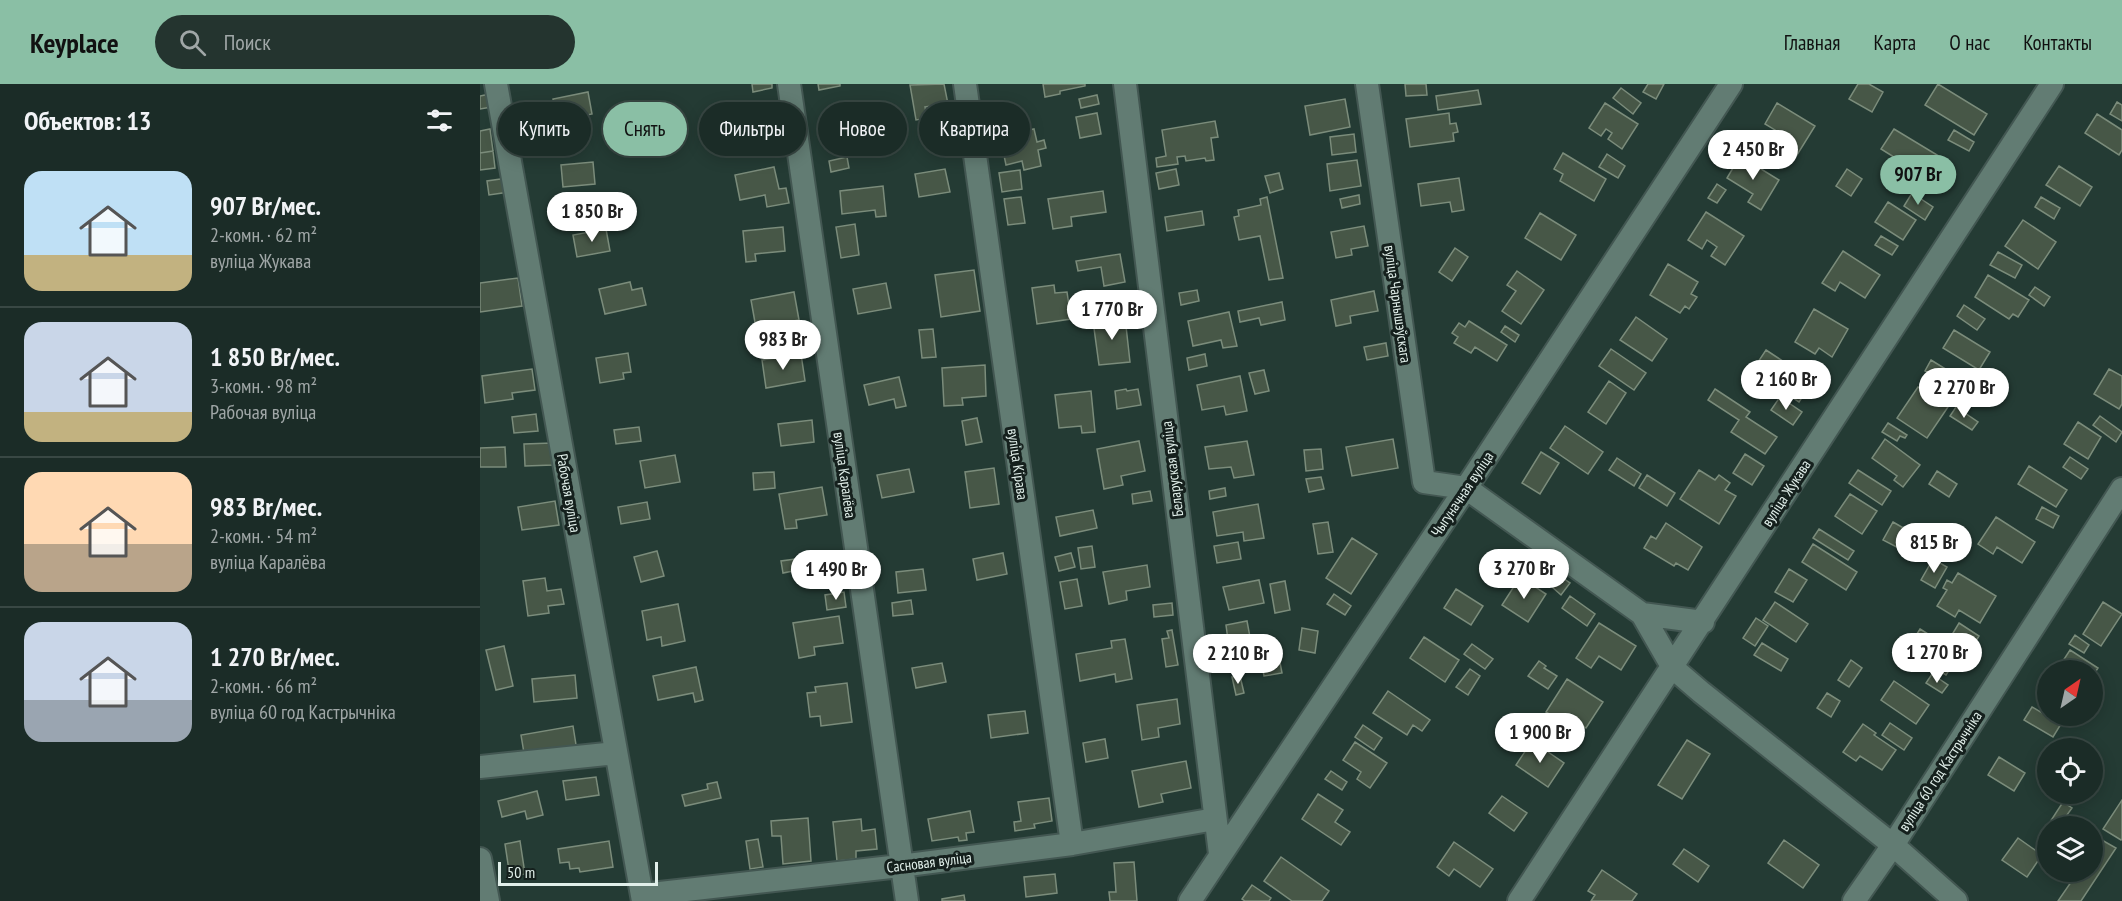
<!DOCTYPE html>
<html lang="ru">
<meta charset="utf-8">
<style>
:root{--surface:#1b2c27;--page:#24342f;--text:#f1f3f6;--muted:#a0a7a7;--line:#394844;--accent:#8abfa5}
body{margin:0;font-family:"PT Sans Narrow",sans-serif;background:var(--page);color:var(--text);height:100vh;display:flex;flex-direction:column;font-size:22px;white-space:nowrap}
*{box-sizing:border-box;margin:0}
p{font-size:20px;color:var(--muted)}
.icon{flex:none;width:33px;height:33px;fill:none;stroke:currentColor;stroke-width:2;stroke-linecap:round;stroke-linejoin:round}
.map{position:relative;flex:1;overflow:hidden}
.sheet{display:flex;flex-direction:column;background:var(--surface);width:480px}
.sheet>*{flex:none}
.banner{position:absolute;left:18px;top:18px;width:570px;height:54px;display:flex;gap:12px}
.needle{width:39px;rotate:34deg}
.controls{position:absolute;left:1557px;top:576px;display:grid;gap:12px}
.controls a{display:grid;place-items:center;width:66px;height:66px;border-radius:50%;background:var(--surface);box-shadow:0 3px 15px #0003,0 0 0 2px var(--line);font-size:30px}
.scale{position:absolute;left:18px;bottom:15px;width:160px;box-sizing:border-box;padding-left:6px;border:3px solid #e1efea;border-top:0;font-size:16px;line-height:21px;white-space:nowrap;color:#e1efea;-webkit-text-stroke:4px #15201d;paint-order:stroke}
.price{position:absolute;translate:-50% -51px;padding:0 14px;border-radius:21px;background:#fff;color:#222;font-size:20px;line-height:39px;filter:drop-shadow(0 2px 3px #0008)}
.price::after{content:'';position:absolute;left:50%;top:36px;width:18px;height:14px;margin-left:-9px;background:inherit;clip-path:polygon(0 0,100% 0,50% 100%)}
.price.selected{background:var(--accent);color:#111}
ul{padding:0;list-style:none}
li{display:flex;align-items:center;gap:18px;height:150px;padding:0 24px}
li+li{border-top:2px solid var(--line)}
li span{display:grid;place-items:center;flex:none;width:168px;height:120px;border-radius:18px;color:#555}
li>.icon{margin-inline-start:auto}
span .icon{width:72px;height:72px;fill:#fffc;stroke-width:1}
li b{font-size:26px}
h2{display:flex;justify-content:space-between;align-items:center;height:72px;padding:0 24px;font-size:26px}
.tag{padding:0 21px;border-radius:27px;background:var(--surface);box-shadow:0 3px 15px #0003,0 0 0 2px var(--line);font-size:21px;line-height:54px}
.tag.selected{background:var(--accent);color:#111}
header{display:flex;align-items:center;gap:36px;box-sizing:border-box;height:84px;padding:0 30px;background:var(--accent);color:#111}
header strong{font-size:28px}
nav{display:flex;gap:33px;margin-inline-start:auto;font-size:21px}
.search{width:420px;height:54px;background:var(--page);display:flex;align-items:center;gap:15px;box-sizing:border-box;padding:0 21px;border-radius:33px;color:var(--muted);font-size:22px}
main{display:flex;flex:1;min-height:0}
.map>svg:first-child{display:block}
.building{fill:#475747;stroke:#7b8c7b;stroke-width:1.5}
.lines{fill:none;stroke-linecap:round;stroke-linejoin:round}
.minor-casing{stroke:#435752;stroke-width:26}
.minor{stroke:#627c73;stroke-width:22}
.labels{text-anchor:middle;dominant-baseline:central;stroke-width:6;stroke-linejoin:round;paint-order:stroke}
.street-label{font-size:15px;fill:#e1efea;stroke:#15201d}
</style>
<header>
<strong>Keyplace</strong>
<div class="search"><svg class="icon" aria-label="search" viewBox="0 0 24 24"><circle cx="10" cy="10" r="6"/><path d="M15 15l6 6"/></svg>Поиск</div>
<nav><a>Главная</a><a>Карта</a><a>О нас</a><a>Контакты</a></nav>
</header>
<main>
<section class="sheet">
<h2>Объектов: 13<svg class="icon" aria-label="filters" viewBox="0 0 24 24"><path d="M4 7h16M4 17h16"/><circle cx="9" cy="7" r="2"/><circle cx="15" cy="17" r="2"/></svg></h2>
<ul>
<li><span style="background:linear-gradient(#bfe0f5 70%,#c2b280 0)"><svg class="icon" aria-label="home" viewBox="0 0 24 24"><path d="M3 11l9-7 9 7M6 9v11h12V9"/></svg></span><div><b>907 Br/мес.</b><p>2-комн. · 62 m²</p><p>вуліца Жукава</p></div></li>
<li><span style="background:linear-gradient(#c9d6e8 75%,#c2b280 0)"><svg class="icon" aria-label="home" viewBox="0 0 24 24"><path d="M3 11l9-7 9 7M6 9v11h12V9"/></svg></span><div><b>1 850 Br/мес.</b><p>3-комн. · 98 m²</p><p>Рабочая вуліца</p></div></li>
<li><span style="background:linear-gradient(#ffd9b3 60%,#b9a48a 0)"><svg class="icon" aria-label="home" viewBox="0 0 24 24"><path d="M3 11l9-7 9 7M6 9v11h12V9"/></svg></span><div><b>983 Br/мес.</b><p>2-комн. · 54 m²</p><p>вуліца Каралёва</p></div></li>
<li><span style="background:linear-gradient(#c9d6e8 65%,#9aa5b1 0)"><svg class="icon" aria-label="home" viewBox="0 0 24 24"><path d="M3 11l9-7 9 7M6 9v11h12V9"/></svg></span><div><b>1 270 Br/мес.</b><p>2-комн. · 66 m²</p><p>вуліца 60 год Кастрычніка</p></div></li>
</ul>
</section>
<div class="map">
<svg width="1642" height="817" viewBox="0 0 1642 817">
<rect width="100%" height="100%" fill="#243b34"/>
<path class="building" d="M272,0H292V4L273,8Z
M338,0H360V2L339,6Z
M464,0L468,20L445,23L447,34L436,36L430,1Z
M563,0H605V2L580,7V10L565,13Z
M925,0H946L947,11L926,12Z
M1168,0H1184L1176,15L1163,8Z
M1378,0H1389L1403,8L1392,28L1369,15Z
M1458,0L1507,30L1494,51L1445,21Z
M1141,4L1161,19L1153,30L1133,14Z
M998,6L1001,20L958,26L956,12Z
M108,8L112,30L78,37L73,15Z
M10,10L12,23L0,25V12Z
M617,11L619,20L601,24L599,15Z
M865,15L870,43L830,51L825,22Z
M286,17L291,41L257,48L252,24Z
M382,17L384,30L404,26L408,47L372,53L366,19Z
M1637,18L1642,21V37L1630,30Z
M1125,19L1158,40L1142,65L1128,55L1132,49L1126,45L1121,52L1109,44Z
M1297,19L1335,42L1317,71L1305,64L1310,55L1285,40Z
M617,29L621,50L600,54L596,33Z
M969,29L970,40L976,39L978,48L973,49L974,57L930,63L926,35Z
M1617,30L1642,46V66L1639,71L1605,49Z
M735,37L738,53L731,54L734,76L726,77L725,74L706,77L705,72L697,73L698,80L677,83L676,74L686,72L682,46Z
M10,45L13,67L0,69V47Z
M554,45L557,58L564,56L566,64L558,66L561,82L544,86L542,77L526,81L520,52Z
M1414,45L1472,80L1459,102L1436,88L1432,95L1418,86L1422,78L1401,65Z
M1474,46L1494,58L1489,67L1468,56Z
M874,50L876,68L852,71L850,53Z
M97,58L98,65L80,70L78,62Z
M13,67L15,84L0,86V69Z
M1083,69L1126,95L1114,117L1080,97L1083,90L1074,85Z
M1127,70L1145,82L1138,94L1119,83Z
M1260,72L1299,96L1281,126L1268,118L1273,110L1247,94Z
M367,73L369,84L351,88L349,77Z
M877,76L881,102L850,107L847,80Z
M113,78L115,100L83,103L81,81Z
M1579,82L1612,103L1600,122L1566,101Z
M294,83L299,105L306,104L309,119L287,123L285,111L260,116L255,91Z
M465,85L470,108L439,113L435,90Z
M696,85L699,101L679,105L676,89Z
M1367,85L1382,95L1371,112L1356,102Z
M540,86L542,105L522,108L519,89Z
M799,89L803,105L790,109L785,92Z
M27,94L29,108L9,111L7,97Z
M979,94L984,126L972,128L970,118L941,122L938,100Z
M1237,100L1246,106L1237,119L1228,114Z
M403,102L406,132L396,133L395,126L362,130L360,107Z
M623,107L626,128L591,133L592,142L573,145L568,115Z
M1432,109L1453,123L1445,136L1424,122Z
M879,111L880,120L862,124L860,115Z
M541,113L545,139L528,141L524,115Z
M787,113L803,194L789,196L780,152L759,156L754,133L759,132L758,126L781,121L780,115Z
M1561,113L1580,124L1574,135L1555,123Z
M1408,118L1436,136L1423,156L1395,138Z
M722,127L724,141L687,147L685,133Z
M1226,128L1264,152L1245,181L1231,172L1237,163L1227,156L1222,165L1208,156Z
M1060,129L1096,151L1081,176L1045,154Z
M1543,136L1576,158L1558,185L1525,162Z
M375,140L379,171L361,174L356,143Z
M884,142L888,162L871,165L872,171L856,174L851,148Z
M303,143L305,167L275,170L276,177L266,178L263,147Z
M126,145L130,167L97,173L93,151Z
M1401,152L1418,162L1412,171L1395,161Z
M975,164L988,173L972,197L959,188Z
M1363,167L1400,191L1385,214L1360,198L1355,207L1342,199Z
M1518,168L1542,181L1535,194L1510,181Z
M640,170L645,198L624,202L621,183L598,187L596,177Z
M1188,180L1218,198L1211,210L1217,213L1209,225L1205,222L1200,229L1170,211Z
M494,186L500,227L461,233L455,191Z
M1037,187L1064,206L1041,240L1022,227L1036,207L1027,201Z
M1508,191L1549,216L1538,233L1533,230L1529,235L1495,213Z
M38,194L42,222L0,228V199Z
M150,198L152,206L162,204L166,221L125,230L119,205Z
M406,199L411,224L378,230L373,205Z
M574,201L575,209L587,208L591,235L557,240L552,204Z
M1555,203L1570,213L1564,222L1549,211Z
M717,206L719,217L701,221L699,209Z
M894,207L898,227L870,232L871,239L856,242L851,216Z
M314,208L319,236L276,244L271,216Z
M802,218L805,236L781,241L779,234L760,238L758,227Z
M1484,221L1505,235L1497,246L1477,232Z
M1334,225L1368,245L1352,273L1339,264L1335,270L1315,258Z
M749,228L757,262L743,264L741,256L713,262L708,237Z
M645,233L650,278L619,281L613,237Z
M1156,233L1187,255L1172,277L1140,256Z
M989,237L1027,261L1017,277L995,263L991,269L974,259L978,253L972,249L979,239L985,243Z
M1025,242L1039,251L1035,258L1021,248Z
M453,245L456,273L442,274L439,246Z
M1474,246L1510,268L1499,286L1463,264Z
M906,259L908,272L887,276L884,263Z
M1131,265L1166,289L1154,306L1119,282Z
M1286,266L1333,297L1319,318L1272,287Z
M148,269L151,288L143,289L144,295L120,299L116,274Z
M321,270L325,297L286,304L282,276Z
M725,270L727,282L709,286L707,274Z
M1451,276L1472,289L1466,299L1445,287Z
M505,281L506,312L482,314L483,321L464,322L462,284Z
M52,285L55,306L32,309L33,315L5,319L2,292Z
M1629,285L1642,292V320L1639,325L1614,310Z
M784,286L789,307L775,310L769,289Z
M760,292L767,327L746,331L744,322L722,326L717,301Z
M419,293L426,322L416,324L414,315L389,321L384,301Z
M1129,297L1146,309L1126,340L1108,328Z
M1438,303L1449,310L1452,305L1464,315L1461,319L1468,323L1447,354L1417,334Z
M646,305L647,307L658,305L661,321L637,325L635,307Z
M1235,305L1270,328L1266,333L1297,353L1285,370L1251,348L1259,336L1228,316Z
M611,307L615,348L602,349L601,342L579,344L575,311Z
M1300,313L1322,328L1313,341L1291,326Z
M1476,323L1498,338L1492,346L1470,332Z
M56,330L58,347L34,349L32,333Z
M1620,332L1642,348L1636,358L1613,341Z
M497,334L502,358L486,361L482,337Z
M332,336L334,358L301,362L298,340Z
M1598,338L1621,353L1608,375L1584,360Z
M1408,339L1427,351L1425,354L1420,352L1417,357L1402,348Z
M1085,342L1123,368L1108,390L1070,364Z
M159,343L161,357L136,360L134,346Z
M913,355L918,384L872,392L866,363Z
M1405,355L1440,381L1423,403L1414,396L1417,392L1392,374Z
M659,357L665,387L641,392L643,401L624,405L617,365Z
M767,357L774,391L754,394L751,383L729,385L725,363Z
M72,359L73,381L45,382L44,360Z
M25,363L26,383H0V364Z
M841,365L843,385L826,387L824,366Z
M1061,368L1079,379L1060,410L1042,399Z
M1265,370L1284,382L1272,401L1253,389Z
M195,371L200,398L165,404L160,377Z
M1590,373L1608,385L1601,395L1583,383Z
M1137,374L1161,390L1154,402L1129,386Z
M1549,382L1587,406L1576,423L1538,400Z
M514,384L519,420L490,424L485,388Z
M429,385L434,408L402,414L397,391Z
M1219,386L1235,396L1239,391L1250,399L1245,406L1256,412L1239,440L1200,415Z
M1378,386L1411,407L1402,421L1369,399Z
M1457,387L1477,400L1469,413L1449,400Z
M294,388L295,404L274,406L273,389Z
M1167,391L1195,409L1187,422L1159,404Z
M841,393L844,405L829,408L826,395Z
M342,403L347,431L316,436L317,444L305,445L299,410Z
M745,404L746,412L730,415L729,407Z
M670,407L672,417L653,420L652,410Z
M1370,410L1397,427L1382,450L1355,432Z
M75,417L79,441L42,446L38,423Z
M167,418L170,435L141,440L138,423Z
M778,420L784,454L764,457L763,448L737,452L733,428Z
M1562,423L1579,432L1573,444L1556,435Z
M613,426L617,444L580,452L576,433Z
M1516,433L1555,458L1542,479L1517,463L1513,470L1498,460Z
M848,438L853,468L838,470L833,440Z
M1413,438L1441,454L1432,471L1403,456Z
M1186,439L1222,463L1208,486L1196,479L1194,482L1164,464L1171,452L1176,455Z
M1339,445L1374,467L1368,476L1333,454Z
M872,454L897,470L871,510L846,494Z
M758,458L761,475L737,479L734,462Z
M1333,460L1377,488L1366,506L1322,478Z
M612,462L615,483L601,485L598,464Z
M177,467L184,492L161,498L154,473Z
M523,469L527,490L497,496L493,475Z
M591,469L595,483L579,487L575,473Z
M353,470L357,496L322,502L318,486L303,489L301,477Z
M1453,475L1467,483L1455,504L1441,496Z
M667,481L670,503L646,507L647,516L629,520L623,488Z
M443,485L446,506L418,509L416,488Z
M1309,485L1327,496L1313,518L1295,508Z
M1478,489L1516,512L1500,539L1479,526L1475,533L1457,522L1467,506L1463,504L1467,496L1472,499Z
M1080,492L1090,499L1081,511L1072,503Z
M1040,493L1066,510L1048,538L1022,521Z
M65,494L67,507L81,505L84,520L68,522L69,529L48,532L43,497Z
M597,495L602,522L585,525L580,498Z
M779,496L784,519L749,526L743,503Z
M805,497L810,526L795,529L790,500Z
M976,505L1003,522L991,541L964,524Z
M364,508L366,523L347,526L345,511Z
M854,510L871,522L865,531L847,520Z
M1090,512L1115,530L1107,542L1082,524Z
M431,516L433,530L413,532L412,519Z
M1295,518L1328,540L1316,558L1283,536Z
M1623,518L1642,530L1621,562L1603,550Z
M692,519L693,531L674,533L673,521Z
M198,520L205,557L182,562L181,553L167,556L162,527Z
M359,532L363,559L334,563L335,571L319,574L313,539Z
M1276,534L1288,542L1275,562L1263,554Z
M767,537L770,553L748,556L746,541Z
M1119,539L1156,562L1141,586L1119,572L1111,584L1096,574Z
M1479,539L1499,552L1490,567L1470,554Z
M822,544L838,547L835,569L819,566Z
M1440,545L1480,570L1466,591L1441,575L1434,586L1420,577Z
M692,546L698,581L686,583L682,555L689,554L687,547Z
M1595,551L1609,561L1604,569L1589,560Z
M944,553L979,576L965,598L930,574Z
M645,555L652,595L636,598L635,590L600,597L596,570L632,564L631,557Z
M796,558L802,589L784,592L782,581L757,586L753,561L766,559L767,563Z
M1282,559L1308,575L1301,587L1274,571Z
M992,560L1013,575L1005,585L984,570Z
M24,562L33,602L16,606L6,566Z
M1590,566L1618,584L1612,593V586H1577Z
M1371,576L1382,584L1369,603L1358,596Z
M1059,577L1066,582L1064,584L1077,592L1068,605L1048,592Z
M462,579L466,598L436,604L432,584Z
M216,583L223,616L215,618L213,609L178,616L173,592Z
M990,585L1000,592L988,611L976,603Z
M1452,590L1468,601L1462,609L1446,599Z
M95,591L97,614L54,618L52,595Z
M760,592L764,609L756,611L752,593Z
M1087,595L1123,618L1106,644L1085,630L1080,637L1066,628Z
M1414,597L1449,621L1436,640L1401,616Z
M367,599L372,638L341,642L340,632L330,633L327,609L336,608L335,603Z
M908,607L950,636L942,647L933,641L927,651L893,629Z
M1347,609L1360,617L1351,633L1337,624Z
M697,615L700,640L678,644L679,653L662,656L657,621Z
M1552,623L1581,640L1573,653L1544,636Z
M545,627L548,649L511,654L508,631Z
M1410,639L1432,654L1424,666L1402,651Z
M1383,640L1396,649L1394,651L1416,666L1402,686L1380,672L1376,677L1363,668Z
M883,641L902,654L894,666L875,653Z
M93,642L97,667L45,675L41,651Z
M625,655L628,674L606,678L603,659Z
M1207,656L1230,670L1202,715L1178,701Z
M1052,657L1084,679L1068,703L1036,681Z
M875,658L907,679L890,704L877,695L881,688L863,676Z
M1519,673L1545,689L1534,707L1508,691Z
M706,677L711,704L681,710L683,718L659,723L652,687Z
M851,687L867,698L862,706L845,695Z
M116,693L119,711L86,716L83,697Z
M237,698L241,714L205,722L202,711L228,705L227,700Z
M57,707L63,731L47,735L45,727L22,733L18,717Z
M838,710L863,726L855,738L870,748L861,761L822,735Z
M1022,712L1047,729L1034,747L1009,729Z
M569,714L572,737L554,740L555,744L535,747L534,738L541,737L538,718Z
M1642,716V755L1641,756L1623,745Z
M1583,718L1592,724L1579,742H1577L1570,738Z
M490,727L494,748L486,749L487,756L479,757L478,753L452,757L448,735Z
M328,734L331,777L303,780L301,752H292L291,737Z
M381,735L382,747L395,745L397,765L376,767V775L357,777L353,738Z
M1538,754L1562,771L1547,793L1522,776Z
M278,755L283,783L270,785L266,757Z
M1620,755L1636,764L1601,817H1578L1598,788H1612V767Z
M1304,756L1339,781L1323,804L1288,779Z
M40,757L45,790L30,793L25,760Z
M129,757L133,783L100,788L99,784L90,785L89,778L80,779L78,765Z
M974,758L1013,785L1000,803L974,785L969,792L957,783Z
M1204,765L1229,782L1218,798L1193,780Z
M801,773L849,807L842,817H812L784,797Z
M654,778L657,817H630L629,808H636L634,779Z
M1122,786L1157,810L1152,817H1111L1115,811L1108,807Z
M575,790L577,809L546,813L544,793Z
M772,801L791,814L789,817H765L762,815Z
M484,811L485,817H462V815Z"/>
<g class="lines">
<defs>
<path id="minor" d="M16,0L163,817
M309,0L427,817
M485,0L592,760
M645,0L740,770
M887,0L944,398L986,404L1162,530L1193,584L1221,608L1413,761L1476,817
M1162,530L1223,538
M0,683L136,669
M0,775L8,817
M162,811L420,782L592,760L735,735
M710,817L986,404L1251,0
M1039,817L1572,0
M1374,817L1413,761L1642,405"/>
</defs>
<use href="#minor" class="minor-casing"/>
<use href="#minor" class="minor"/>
</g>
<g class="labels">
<g class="street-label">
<text transform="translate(918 220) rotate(82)">вуліца Чарнышэўскага</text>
<text transform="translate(538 380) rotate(82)">вуліца Кірава</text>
<text transform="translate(692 385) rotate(-97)">Беларуская вуліца</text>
<text transform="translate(365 391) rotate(82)">вуліца Каралёва</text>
<text transform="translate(89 409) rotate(80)">Рабочая вуліца</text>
<text transform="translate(1306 409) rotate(-57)">вуліца Жукава</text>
<text transform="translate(982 410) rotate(-56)">Чыгуначная вуліца</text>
<text transform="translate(1460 687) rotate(-57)">вуліца 60 год Кастрычніка</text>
<text transform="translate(449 778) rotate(-7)">Сасновая вуліца</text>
</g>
</g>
</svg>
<div class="controls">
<a><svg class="needle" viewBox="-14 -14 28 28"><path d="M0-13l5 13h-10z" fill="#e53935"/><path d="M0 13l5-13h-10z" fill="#a0a7a7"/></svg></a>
<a><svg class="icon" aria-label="locate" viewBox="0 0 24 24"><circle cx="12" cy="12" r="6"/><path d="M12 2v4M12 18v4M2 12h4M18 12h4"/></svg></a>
<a><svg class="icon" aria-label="layers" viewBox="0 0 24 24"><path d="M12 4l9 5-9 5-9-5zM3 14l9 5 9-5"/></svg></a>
</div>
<div class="scale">50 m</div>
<b class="price" style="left:1273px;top:97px">2 450 Br</b>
<b class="price selected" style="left:1438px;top:122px">907 Br</b>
<b class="price" style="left:112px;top:159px">1 850 Br</b>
<b class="price" style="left:632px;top:257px">1 770 Br</b>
<b class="price" style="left:303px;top:287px">983 Br</b>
<b class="price" style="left:1306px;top:327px">2 160 Br</b>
<b class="price" style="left:1484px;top:335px">2 270 Br</b>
<b class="price" style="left:1454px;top:490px">815 Br</b>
<b class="price" style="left:1044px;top:516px">3 270 Br</b>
<b class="price" style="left:356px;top:517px">1 490 Br</b>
<b class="price" style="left:1457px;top:600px">1 270 Br</b>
<b class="price" style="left:758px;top:601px">2 210 Br</b>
<b class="price" style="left:1060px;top:680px">1 900 Br</b>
<div class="banner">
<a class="tag">Купить</a>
<a class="tag selected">Снять</a>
<a class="tag">Фильтры</a>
<a class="tag">Новое</a>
<a class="tag">Квартира</a>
</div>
</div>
</main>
